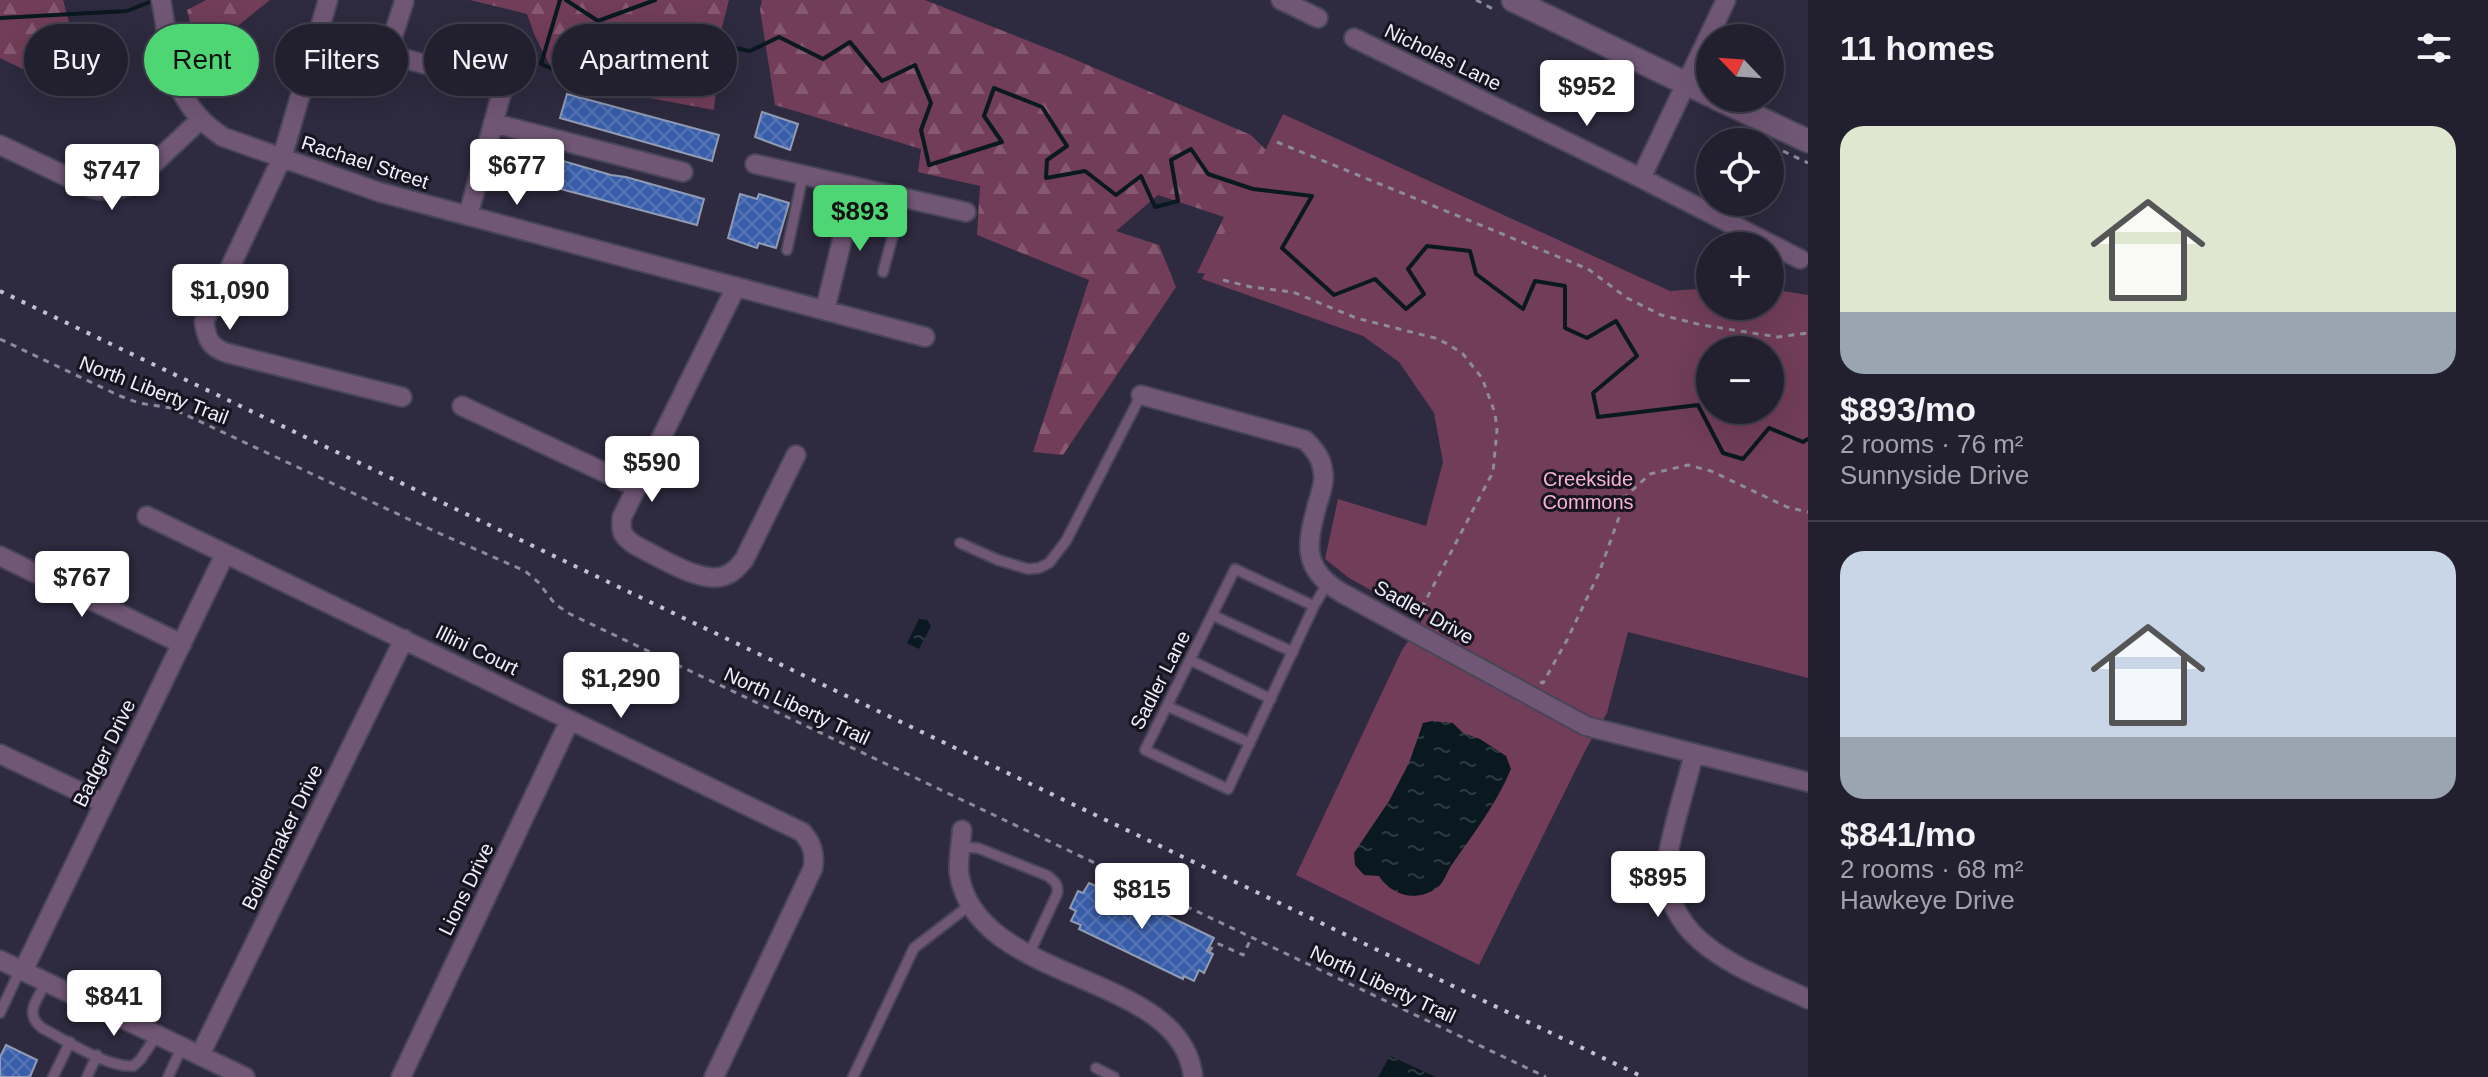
<!DOCTYPE html>
<meta charset="utf-8">
<style>
:root{--surface:#22202f;--page:#2e2d3b;--text:#f1f3f6;--muted:#a2a3aa;--line:#3f3e4b;--accent:#4ed675}
body{margin:0;font-family:Arial,sans-serif;background:var(--page);color:var(--text);height:100vh;display:flex;flex-direction:column;font-size:30px;white-space:nowrap}
*{box-sizing:border-box;margin:0}
p{font-size:26px;color:var(--muted)}
.icon{flex:none;width:44px;height:44px;fill:none;stroke:currentColor;stroke-width:2;stroke-linecap:round;stroke-linejoin:round}
.map{position:relative;flex:1;overflow:hidden}
.side{display:flex;flex-direction:column;background:var(--surface);width:680px}
.side>*{flex:none}
.top-card{position:absolute;left:24px;top:24px;width:760px;height:72px;display:flex;gap:16px}
.needle{width:52px;rotate:295deg}
.buttons{position:absolute;left:1696px;top:24px;display:grid;gap:16px}
.buttons a{display:grid;place-items:center;width:88px;height:88px;border-radius:50%;background:var(--surface);box-shadow:0 8px 32px #0002,0 0 0 2px var(--line);font-size:40px}
.price{position:absolute;translate:-50% -68px;padding:0 18px;border-radius:8px;background:#fff;color:#222;font-size:26px;line-height:52px;filter:drop-shadow(0 2px 4px #0008)}
.price::after{content:'';position:absolute;left:50%;top:48px;width:24px;height:18px;margin-left:-12px;background:inherit;clip-path:polygon(0 0,100% 0,50% 100%)}
.price.active{background:var(--accent);color:#111}
ul{padding:0;list-style:none}
li{display:grid;align-content:center;gap:16px;height:424px;padding:0 32px}
li+li{border-top:2px solid var(--line)}
li span{display:grid;place-items:center;height:248px;border-radius:24px;color:#555}
li>.icon{margin-inline-start:auto}
span .icon{width:144px;height:144px;fill:#fffc;stroke-width:1}
li b{font-size:34px}
h2{display:flex;justify-content:space-between;align-items:center;height:96px;padding:0 32px;font-size:34px}
.pill{padding:0 28px;border-radius:36px;background:var(--surface);box-shadow:0 8px 32px #0002,0 0 0 2px var(--line);font-size:28px;line-height:72px}
.pill.active{background:var(--accent);color:#111}
main{display:flex;flex:1;min-height:0}
.map>svg:first-child{display:block}
.forest{fill:url(#forest-firs)}
.park{fill:#713d58;fill-rule:evenodd}
.water{fill:url(#water-ripples)}
.lines{fill:none;stroke-linecap:round;stroke-linejoin:round}
.stream{stroke:#0a1820;stroke-width:4}
.building{fill:url(#building-cross-hatch);stroke:#909cb4;stroke-width:2}
.service-casing{stroke:#494559;stroke-width:13}
.minor-casing{stroke:#494559;stroke-width:22}
.tertiary-casing{stroke:#494559;stroke-width:26}
.path{stroke:#8d8a9b;stroke-width:3;stroke-dasharray:6 6;stroke-linecap:butt}
.service{stroke:#715776;stroke-width:9}
.minor{stroke:#715776;stroke-width:18}
.tertiary{stroke:#715776;stroke-width:22}
.rail{stroke:#c4c2d1;stroke-width:4;stroke-dasharray:4 8;stroke-linecap:butt}
.labels{text-anchor:middle;dominant-baseline:central;stroke-width:6;stroke-linejoin:round;paint-order:stroke}
.street-label{font-size:20px;fill:#f0eefc;stroke:#16141e}
.park-label{font-size:20px;fill:#fab2d6;stroke:#16141e}
</style>
<main>
<div class="map">
<svg width="1808" height="1077" viewBox="0 0 1808 1077">
<defs>
<pattern id="forest-firs" width="22" height="20" patternUnits="userSpaceOnUse" patternTransform="scale(2)"><rect width="22" height="20" fill="#713d58"/><path d="M5 1l3.5 6h-7zM16 11l3.5 6h-7z" fill="#865971"/></pattern>
<pattern id="water-ripples" width="26" height="14" patternUnits="userSpaceOnUse" patternTransform="scale(2)"><rect width="26" height="14" fill="#0a1820"/><path d="M2 4q2-2 4 0t4 0M15 11q2-2 4 0t4 0" fill="none" stroke="#2e3a41"/></pattern>
<pattern id="building-cross-hatch" width="8" height="8" patternUnits="userSpaceOnUse" patternTransform="scale(2)"><rect width="8" height="8" fill="#395ea9"/><path d="M0 0l8 8M0 8l8-8" fill="none" stroke="#5675b6"/></pattern>
</defs>
<rect width="100%" height="100%" fill="#2e2a3f"/>
<path class="forest" d="M0,0H63L71,30L74,71L54,84L0,58Z
M206,0H270L219,41L196,46L187,10Z
M470,0H729L721,31L714,110L558,81L535,36L527,14Z
M762,0H925L1069,57L1251,135L1285,169L1710,410H1763L1808,499L1518,399L1214,274L1197,273L1224,217L1158,195L1116,231L1159,245L1176,287L1063,455L1033,452L1089,280L977,235L980,186L918,172L921,149L775,105L760,9Z"/>
<path class="park" d="M1283,114L1670,291L1710,288V306H1770V289L1808,295V678L1628,632L1607,713L1586,749L1479,965L1296,875L1402,650L1423,619L1349,578L1325,559L1338,499L1426,526L1443,462L1434,413L1399,362L1363,336L1202,279ZM1710,350H1770V410H1710Z"/>
<path class="water" d="M919,619L927,620L931,626L919,649L907,643Z
M1432,721L1453,723L1463,733L1480,739L1506,756L1511,769C1496,805 1473,834 1451,866C1447,872 1444,882 1438,887C1417,903 1392,896 1379,876L1364,875L1355,865L1354,853L1389,801L1409,763L1423,723Z
M1390,1056L1436,1077H1378Z"/>
<g class="lines">
<path class="stream" d="M560,0L541,64L589,84L677,36L750,51L779,37L823,59L850,42L882,81L915,65L931,103L921,130L929,165L1002,142L984,116L994,88L1042,107L1067,146L1047,160L1046,178L1085,171L1116,195L1141,176L1155,207L1178,201L1171,160L1191,149L1208,174L1253,189L1312,196L1282,248L1334,295L1375,279L1406,309L1424,294L1408,269L1427,246L1470,251L1476,274L1523,309L1535,281L1565,286V328L1587,338L1616,321L1637,356L1593,393L1598,417L1698,405L1723,453L1743,459L1769,428L1803,442L1808,439
M566,0L598,21L655,0
M0,18L127,11L155,0"/>
</g>
<path class="building" d="M567,94L719,135L712,161L560,118Z
M762,112L798,124L790,150L755,137Z
M546,156L611,175L626,177L704,199L697,225L538,183Z
M740,194L757,199L759,194L789,203L776,248L759,243L757,248L728,238Z
M1098,882L1214,938L1207,951L1213,954L1204,973L1199,970L1194,981L1184,976L1183,979L1079,929L1081,925L1071,921L1076,911L1070,908L1078,891L1083,893L1089,883L1096,886Z
M6,1045L37,1060L30,1077H0V1057Z"/>
<g class="lines">
<defs>
<path id="service" d="M787,250L803,175
M883,272L903,198
M960,543L998,560L1028,569L1039,568L1049,563L1066,541L1141,395
M1314,606L1235,569L1145,750L1228,789L1314,606L1327,584
M1212,615L1293,652
M1190,660L1271,699
M1167,706L1250,743
M960,847L978,848L1048,876C1055,882 1059,885 1057,894L1029,954
M46,982C38,999 23,1013 42,1028C65,1040 108,1068 133,1066L140,1060L157,1035
M0,1013L20,970
M1096,1068L1114,1077
M53,1077L70,1042
M87,1077L97,1055
M168,1077L182,1047
M853,1077L914,948L970,905"/>
<path id="minor" d="M161,0C172,57 168,101 223,137L379,192L925,337
M328,0L282,158L204,322C207,340 210,347 227,353L402,397
M1281,0L1318,18
M404,2L387,54L491,82L501,95L468,216
M1354,38L1641,178L1800,259
M493,123L683,172
M0,145L91,188C107,192 117,191 132,184L201,119
M755,164L966,212
M1641,178L1726,0
M736,287L622,517C620,532 623,537 635,545C657,556 700,584 724,576C733,573 738,567 744,560L796,455
M825,310L855,187
M1141,395L1305,440C1314,449 1322,458 1323,472C1325,482 1321,492 1318,502C1307,543 1300,568 1342,593L1586,726L1808,782
M462,406L636,487
M147,516L802,832C812,843 815,853 813,868L714,1077
M0,556L182,644
M1694,753C1686,787 1674,821 1668,855C1655,942 1747,970 1808,999
M0,754L104,803
M962,830C961,844 958,859 959,873C975,985 1183,971 1193,1077
M0,960L245,1077
M23,971L225,554
M200,1055L404,639
M401,1077L570,720"/>
<path id="tertiary" d="M1513,0L1710,95
M1716,98L1808,141"/>
</defs>
<use href="#service" class="service-casing"/>
<use href="#minor" class="minor-casing"/>
<use href="#tertiary" class="tertiary-casing"/>
<path class="path" d="M1476,0L1497,11
M1277,142L1588,269L1627,298L1661,315L1702,325L1778,337L1808,333
M1783,151L1808,163
M1223,280L1251,287L1293,292L1356,318L1435,338L1448,344L1463,354L1482,378L1495,413L1497,430L1493,472L1418,615
M0,339L120,396L139,403L171,408L434,531L525,571L538,582L555,604L570,614L1546,1077
M1540,682L1543,683L1567,640L1599,573L1627,495L1650,474L1688,465L1711,471L1787,507L1808,512
M1209,952L1213,946L1219,944L1243,955L1252,937"/>
<use href="#service" class="service"/>
<use href="#minor" class="minor"/>
<use href="#tertiary" class="tertiary"/>
<path class="rail" d="M0,291L1643,1077"/>
</g>
<g class="labels">
<g class="street-label">
<text transform="translate(1443 57) rotate(26)">Nicholas Lane</text>
<text transform="translate(365 162) rotate(18)">Rachael Street</text>
<text transform="translate(154 390) rotate(21)">North Liberty Trail</text>
<text transform="translate(1424 612) rotate(29)">Sadler Drive</text>
<text transform="translate(477 650) rotate(26)">Illini Court</text>
<text transform="translate(1160 680) rotate(-63)">Sadler Lane</text>
<text transform="translate(797 706) rotate(25)">North Liberty Trail</text>
<text transform="translate(104 753) rotate(-64)">Badger Drive</text>
<text transform="translate(282 837) rotate(-64)">Boilermaker Drive</text>
<text transform="translate(466 889) rotate(-64)">Lions Drive</text>
<text transform="translate(1383 984) rotate(25)">North Liberty Trail</text>
</g>
<g class="park-label">
<text x="1588" y="479">Creekside<tspan x="1588" dy="23">Commons</tspan></text>
</g>
</g>
</svg>
<div class="buttons">
<a><svg class="needle" viewBox="-14 -14 28 28"><path d="M0-13l5 13h-10z" fill="#e53935"/><path d="M0 13l5-13h-10z" fill="#a2a3aa"/></svg></a>
<a><svg class="icon" aria-label="locate" viewBox="0 0 24 24"><circle cx="12" cy="12" r="6"/><path d="M12 2v4M12 18v4M2 12h4M18 12h4"/></svg></a>
<a>+</a>
<a>−</a>
</div>
<b class="price" style="left:1587px;top:128px">$952</b>
<b class="price" style="left:517px;top:207px">$677</b>
<b class="price" style="left:112px;top:212px">$747</b>
<b class="price active" style="left:860px;top:253px">$893</b>
<b class="price" style="left:230px;top:332px">$1,090</b>
<b class="price" style="left:652px;top:504px">$590</b>
<b class="price" style="left:82px;top:619px">$767</b>
<b class="price" style="left:621px;top:720px">$1,290</b>
<b class="price" style="left:1658px;top:919px">$895</b>
<b class="price" style="left:1142px;top:931px">$815</b>
<b class="price" style="left:114px;top:1038px">$841</b>
<div class="top-card">
<a class="pill">Buy</a>
<a class="pill active">Rent</a>
<a class="pill">Filters</a>
<a class="pill">New</a>
<a class="pill">Apartment</a>
</div>
</div>
<section class="side">
<h2>11 homes<svg class="icon" aria-label="filters" viewBox="0 0 24 24"><path d="M4 7h16M4 17h16"/><circle cx="9" cy="7" r="2"/><circle cx="15" cy="17" r="2"/></svg></h2>
<ul>
<li><span style="background:linear-gradient(#dfe7d0 75%,#9aa5b1 0)"><svg class="icon" aria-label="home" viewBox="0 0 24 24"><path d="M3 11l9-7 9 7M6 9v11h12V9"/></svg></span><div><b>$893/mo</b><p>2 rooms · 76 m²</p><p>Sunnyside Drive</p></div></li>
<li><span style="background:linear-gradient(#c9d6e8 75%,#9aa5b1 0)"><svg class="icon" aria-label="home" viewBox="0 0 24 24"><path d="M3 11l9-7 9 7M6 9v11h12V9"/></svg></span><div><b>$841/mo</b><p>2 rooms · 68 m²</p><p>Hawkeye Drive</p></div></li>
</ul>
</section>
</main>
